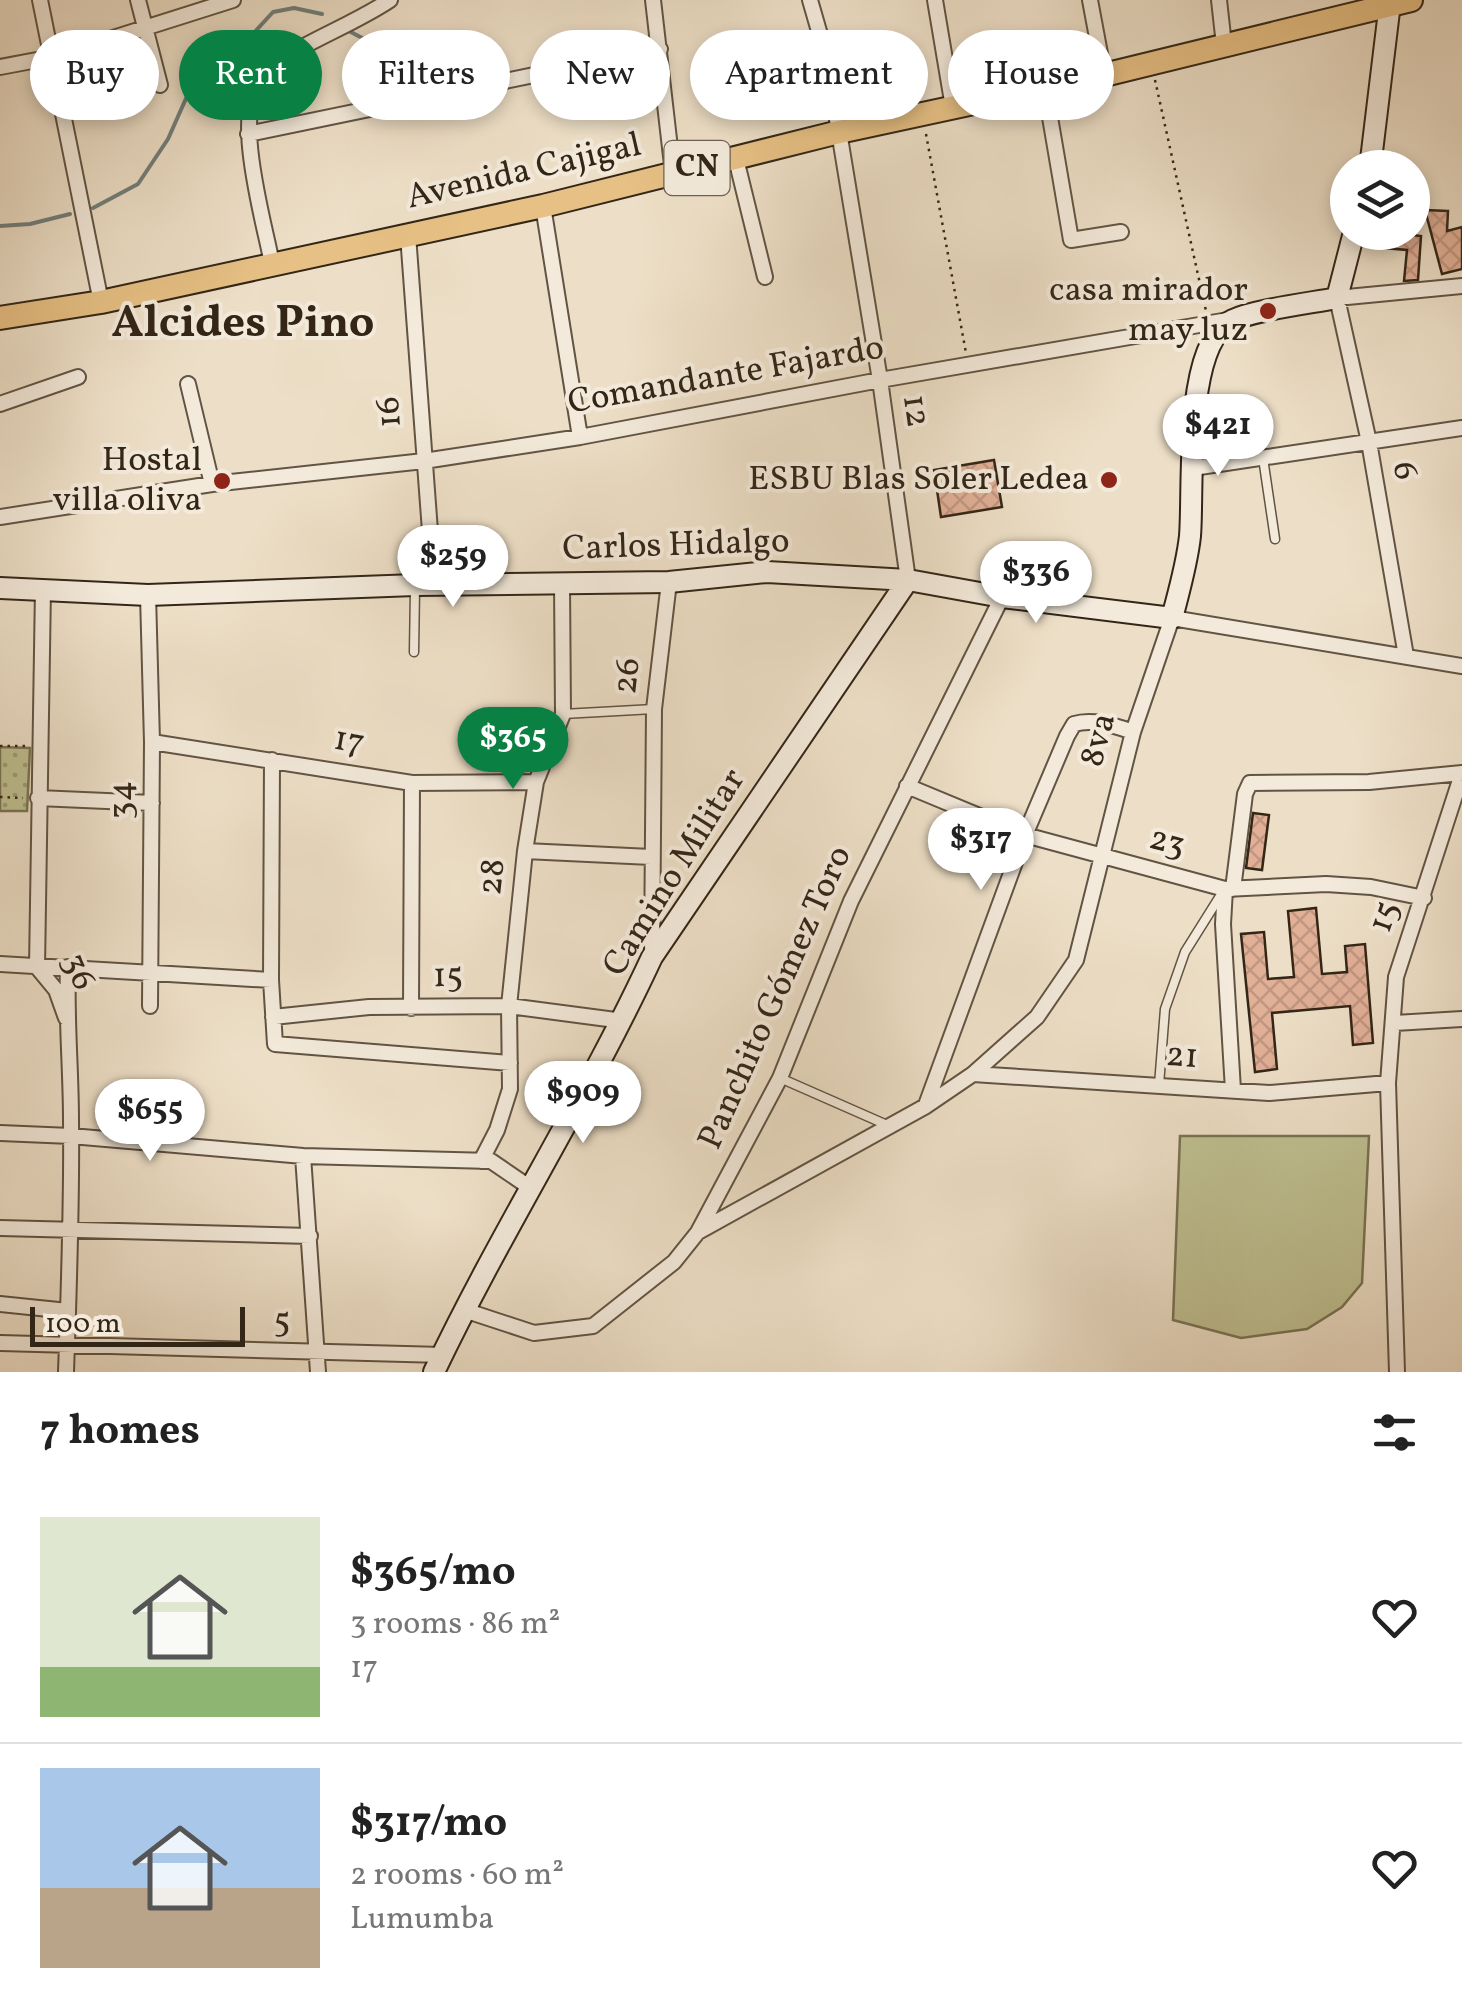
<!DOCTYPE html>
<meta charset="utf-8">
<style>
:root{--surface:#fff;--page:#f2f2f2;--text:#222;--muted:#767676;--line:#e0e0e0;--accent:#0b8043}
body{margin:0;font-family:Vollkorn,serif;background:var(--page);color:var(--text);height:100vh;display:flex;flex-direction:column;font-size:38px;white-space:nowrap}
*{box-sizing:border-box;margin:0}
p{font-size:32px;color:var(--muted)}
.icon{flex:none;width:55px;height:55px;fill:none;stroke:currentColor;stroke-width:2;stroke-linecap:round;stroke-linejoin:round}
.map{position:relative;height:1372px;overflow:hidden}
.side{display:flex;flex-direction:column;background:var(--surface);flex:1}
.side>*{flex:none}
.banner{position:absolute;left:30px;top:30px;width:1402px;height:90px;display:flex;gap:20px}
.fabs{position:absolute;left:1330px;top:150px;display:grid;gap:20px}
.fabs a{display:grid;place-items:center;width:100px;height:100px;border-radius:50%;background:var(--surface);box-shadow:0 5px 15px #0003;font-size:50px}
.scale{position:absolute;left:30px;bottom:25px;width:215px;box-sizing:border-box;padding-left:10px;border:5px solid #332617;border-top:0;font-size:28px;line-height:35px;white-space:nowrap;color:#332617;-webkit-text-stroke:8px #f3eadb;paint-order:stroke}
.price{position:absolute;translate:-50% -85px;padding:0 22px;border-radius:35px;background:#fff;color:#222;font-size:32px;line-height:65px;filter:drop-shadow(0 2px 5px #0008)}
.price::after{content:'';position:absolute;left:50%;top:60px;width:30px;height:22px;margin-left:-15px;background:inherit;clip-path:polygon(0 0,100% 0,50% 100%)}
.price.on{background:var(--accent);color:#fff}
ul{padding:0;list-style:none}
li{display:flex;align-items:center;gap:30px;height:250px;padding:0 40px}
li+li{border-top:2px solid var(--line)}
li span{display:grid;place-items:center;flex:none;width:280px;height:200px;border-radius:0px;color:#555}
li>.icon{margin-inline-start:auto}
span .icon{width:120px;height:120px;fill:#fffc;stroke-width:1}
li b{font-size:42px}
h2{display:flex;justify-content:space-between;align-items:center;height:120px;padding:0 40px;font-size:42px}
.chip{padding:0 35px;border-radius:45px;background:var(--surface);box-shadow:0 5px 15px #0003;font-size:35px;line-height:90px}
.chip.on{background:var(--accent);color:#fff}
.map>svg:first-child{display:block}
.grass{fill:url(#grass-dots);stroke:#797354;stroke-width:2.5}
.garden{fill:#bfc091;stroke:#797354;stroke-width:2.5}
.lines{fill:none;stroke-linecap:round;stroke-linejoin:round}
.stream{stroke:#717f7b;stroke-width:4}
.building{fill:url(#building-cross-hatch);stroke:#332617;stroke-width:2.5}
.lane-casing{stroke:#625443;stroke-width:11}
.street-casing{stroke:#625443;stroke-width:18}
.secondary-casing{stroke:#332617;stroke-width:24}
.primary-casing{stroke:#332617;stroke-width:26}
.path{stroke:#332617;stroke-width:2.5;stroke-dasharray:2.5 5;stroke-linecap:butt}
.lane{stroke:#f3eadb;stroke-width:8}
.street{stroke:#f3eadb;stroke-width:14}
.secondary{stroke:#f3eadb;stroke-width:20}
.primary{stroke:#e6c084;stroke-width:22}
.poi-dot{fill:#8f2418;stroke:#f3eadb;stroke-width:4}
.labels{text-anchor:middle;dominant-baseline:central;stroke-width:8;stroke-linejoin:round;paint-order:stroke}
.shield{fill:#f3eadb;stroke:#6d6152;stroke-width:2.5}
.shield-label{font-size:32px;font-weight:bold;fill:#332617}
.street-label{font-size:35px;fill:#332617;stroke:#f3eadb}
.poi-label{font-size:35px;fill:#332617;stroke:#f3eadb;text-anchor:end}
.district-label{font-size:45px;font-weight:bold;fill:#332617;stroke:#f3eadb}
</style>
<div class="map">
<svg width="1462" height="1372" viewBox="0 0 1462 1372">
<defs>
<pattern id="grass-dots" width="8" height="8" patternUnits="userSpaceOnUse" patternTransform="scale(2.5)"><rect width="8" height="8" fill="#bfc091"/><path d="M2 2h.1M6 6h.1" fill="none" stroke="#9c9c75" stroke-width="1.8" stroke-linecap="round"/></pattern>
<pattern id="building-cross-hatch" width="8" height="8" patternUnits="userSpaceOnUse" patternTransform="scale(2.5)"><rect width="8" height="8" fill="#e1b097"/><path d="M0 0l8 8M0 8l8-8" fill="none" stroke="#c29781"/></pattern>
</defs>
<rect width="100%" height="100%" fill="#eddfc7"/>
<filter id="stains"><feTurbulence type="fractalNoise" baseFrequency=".002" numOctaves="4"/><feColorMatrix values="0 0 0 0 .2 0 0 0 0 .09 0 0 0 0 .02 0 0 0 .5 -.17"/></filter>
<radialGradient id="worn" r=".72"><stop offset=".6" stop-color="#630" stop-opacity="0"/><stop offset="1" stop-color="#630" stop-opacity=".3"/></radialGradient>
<path class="grass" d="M0,747L30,748L27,811H0Z"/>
<path class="garden" d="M1180,1136H1369L1362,1283L1342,1307L1307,1329L1241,1338L1173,1320Z"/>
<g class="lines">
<path class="stream" d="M347,30L391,53
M93,208L138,184L168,139L196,76L216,55L252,35L273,12L294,8L322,14
M0,226L30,224L70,214"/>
</g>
<path class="building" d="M1425,210L1448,211L1447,231L1462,227V269L1442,274Z
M1386,232L1421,236L1418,280L1404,281L1407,250L1384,248Z
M994,460L1002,507L941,517L934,470Z
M1253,813L1269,815L1262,870L1246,868Z
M1316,908L1322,974L1347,972L1345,946L1365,944L1373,1043L1353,1045L1350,1006L1272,1013L1277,1069L1255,1072L1241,934L1264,932L1268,979L1294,977L1288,911Z"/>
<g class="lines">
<defs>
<path id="lane" d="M741,58L778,64L825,59
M1263,458L1275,539
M414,652L415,589
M563,714L654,709
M780,1078L887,1125
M1159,1085L1165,1009L1185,952L1222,893"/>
<path id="street" d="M40,0L101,302
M138,0L160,85
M653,0L673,174
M810,0L827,59L880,380L908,580
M935,0L953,107
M1090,0L1104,75
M1219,0L1224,45
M0,67L53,57L233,0
M1045,88L1071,240L1121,232
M248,134L660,49
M736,159L765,277
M543,206L580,437
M408,235L434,585
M272,264C264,219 227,102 268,69C305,41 351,26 390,0
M188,384L212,484
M0,404L78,377
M1193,468L1462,428
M0,517L212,484L424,461L580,437L880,380L1228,320
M43,588L37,967L56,990L66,1018
M148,595L152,742L150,1006
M1406,656L1369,442L1337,298L1462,286
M152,742L412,783L536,782
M272,760L271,980L275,1044L510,1063
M907,786L1025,835L1225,889L1326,884L1371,887L1424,898
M38,798L152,803
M525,851L651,857
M1225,889L1223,924L1233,1090
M1233,889L1245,794L1250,783L1369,782L1462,773
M652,956L654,709L669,582
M0,964L271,980
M411,1008L412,783
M273,1017L369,1007L509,1006L623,1021
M1395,1023L1462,1019
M973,1074L1269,1093L1388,1083
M926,1105L1025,835L1067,736L1074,724C1093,718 1115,726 1133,732
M0,1133L71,1136L303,1156L491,1161L532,1189
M303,1156L318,1372
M481,1161L497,1130L510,1089L509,1006L525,851L536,782L563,714L562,583
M0,1228L310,1236
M698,1232L926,1106L973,1074L1037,1017L1076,960L1133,732L1172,618L1462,666
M0,1304L68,1311
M464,1310L534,1333L593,1326L674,1262L698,1232L780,1078L851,901L1002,597
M0,1343L443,1355
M66,1372C69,1288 72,1204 71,1120C71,1069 66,1018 68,967
M1397,1372L1388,1083L1396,977L1462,774"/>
<path id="secondary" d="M1370,168L1390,3
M0,588L148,595L415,585L669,582L767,572L908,580L1002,597L1172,618C1179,591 1187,564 1190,536C1194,486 1183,342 1233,320C1254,310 1311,303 1337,298L1354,232
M434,1372C501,1231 586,1099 652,957L908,580"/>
<path id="primary" d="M0,318L101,302L543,206L839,132L1104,75L1411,0"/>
</defs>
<use href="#lane" class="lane-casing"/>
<use href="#street" class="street-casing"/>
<use href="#secondary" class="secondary-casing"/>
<use href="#primary" class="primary-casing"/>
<path class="path" d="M1155,80L1206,311
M926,134L966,353
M0,746H28
M0,797L23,798"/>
<use href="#lane" class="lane"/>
<use href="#street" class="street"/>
<use href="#secondary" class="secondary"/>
<use href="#primary" class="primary"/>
</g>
<g class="poi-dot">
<circle cx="1268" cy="311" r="10"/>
<circle cx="1109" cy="480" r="10"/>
<circle cx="222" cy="481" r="10"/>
</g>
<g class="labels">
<rect class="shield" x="664.5" y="141" width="65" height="54" rx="8"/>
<g class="shield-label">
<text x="697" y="168">CN</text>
</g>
<g class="street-label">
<text transform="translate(524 172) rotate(-13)">Avenida Cajigal</text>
<text transform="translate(726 376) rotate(-10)">Comandante Fajardo</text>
<text transform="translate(915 411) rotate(82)">12</text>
<text transform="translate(390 412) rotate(-94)">16</text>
<text transform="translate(1404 471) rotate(80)">6</text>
<text transform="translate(676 546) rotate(-2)">Carlos Hidalgo</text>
<text transform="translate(628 676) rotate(-84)">26</text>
<text transform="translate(1099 740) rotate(-75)">8va</text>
<text transform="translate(349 742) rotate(10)">17</text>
<text transform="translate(122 800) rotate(-90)">34</text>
<text transform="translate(1167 843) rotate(15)">23</text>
<text transform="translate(675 873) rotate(-58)">Camino Militar</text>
<text transform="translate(493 877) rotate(-84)">28</text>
<text transform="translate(1385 917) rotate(-71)">15</text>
<text transform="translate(78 972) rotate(67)">36</text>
<text transform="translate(448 977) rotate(-1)">15</text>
<text transform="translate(776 998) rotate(-66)">Panchito Gómez Toro</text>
<text transform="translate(1182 1057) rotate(4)">21</text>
<text transform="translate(282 1322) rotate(1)">5</text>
</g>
<g class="poi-label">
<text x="1248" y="291">casa mirador<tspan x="1248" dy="40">may luz</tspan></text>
<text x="202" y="461">Hostal<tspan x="202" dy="40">villa oliva</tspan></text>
<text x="1089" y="480">ESBU Blas Soler Ledea</text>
</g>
<g class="district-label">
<text x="243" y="324">Alcides Pino</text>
</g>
</g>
<rect width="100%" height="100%" filter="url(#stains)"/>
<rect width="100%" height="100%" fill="url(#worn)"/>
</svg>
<div class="fabs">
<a><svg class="icon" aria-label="layers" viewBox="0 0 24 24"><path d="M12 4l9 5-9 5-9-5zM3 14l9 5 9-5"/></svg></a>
</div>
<div class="scale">100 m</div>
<b class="price" style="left:1218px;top:479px">$421</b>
<b class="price" style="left:453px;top:610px">$259</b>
<b class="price" style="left:1036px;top:626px">$336</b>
<b class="price on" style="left:513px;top:792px">$365</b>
<b class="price" style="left:981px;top:893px">$317</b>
<b class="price" style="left:583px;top:1146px">$909</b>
<b class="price" style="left:150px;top:1164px">$655</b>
<div class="banner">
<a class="chip">Buy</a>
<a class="chip on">Rent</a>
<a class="chip">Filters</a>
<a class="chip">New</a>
<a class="chip">Apartment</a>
<a class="chip">House</a>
</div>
</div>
<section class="side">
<h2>7 homes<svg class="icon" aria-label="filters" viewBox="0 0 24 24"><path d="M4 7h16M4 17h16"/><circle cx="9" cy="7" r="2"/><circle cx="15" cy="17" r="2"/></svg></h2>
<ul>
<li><span style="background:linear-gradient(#dfe7d0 75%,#8fb573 0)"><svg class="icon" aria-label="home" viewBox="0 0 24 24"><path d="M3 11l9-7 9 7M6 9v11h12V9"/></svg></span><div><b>$365/mo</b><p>3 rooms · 86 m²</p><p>17</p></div><svg class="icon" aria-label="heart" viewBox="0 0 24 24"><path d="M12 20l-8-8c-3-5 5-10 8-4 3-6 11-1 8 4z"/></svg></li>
<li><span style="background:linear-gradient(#a9c7e8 60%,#b9a48a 0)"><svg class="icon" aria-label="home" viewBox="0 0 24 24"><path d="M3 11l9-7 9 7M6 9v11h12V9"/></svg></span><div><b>$317/mo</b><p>2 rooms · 60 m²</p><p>Lumumba</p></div><svg class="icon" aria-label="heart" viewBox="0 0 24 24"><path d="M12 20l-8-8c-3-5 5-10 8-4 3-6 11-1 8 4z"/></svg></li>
</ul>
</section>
